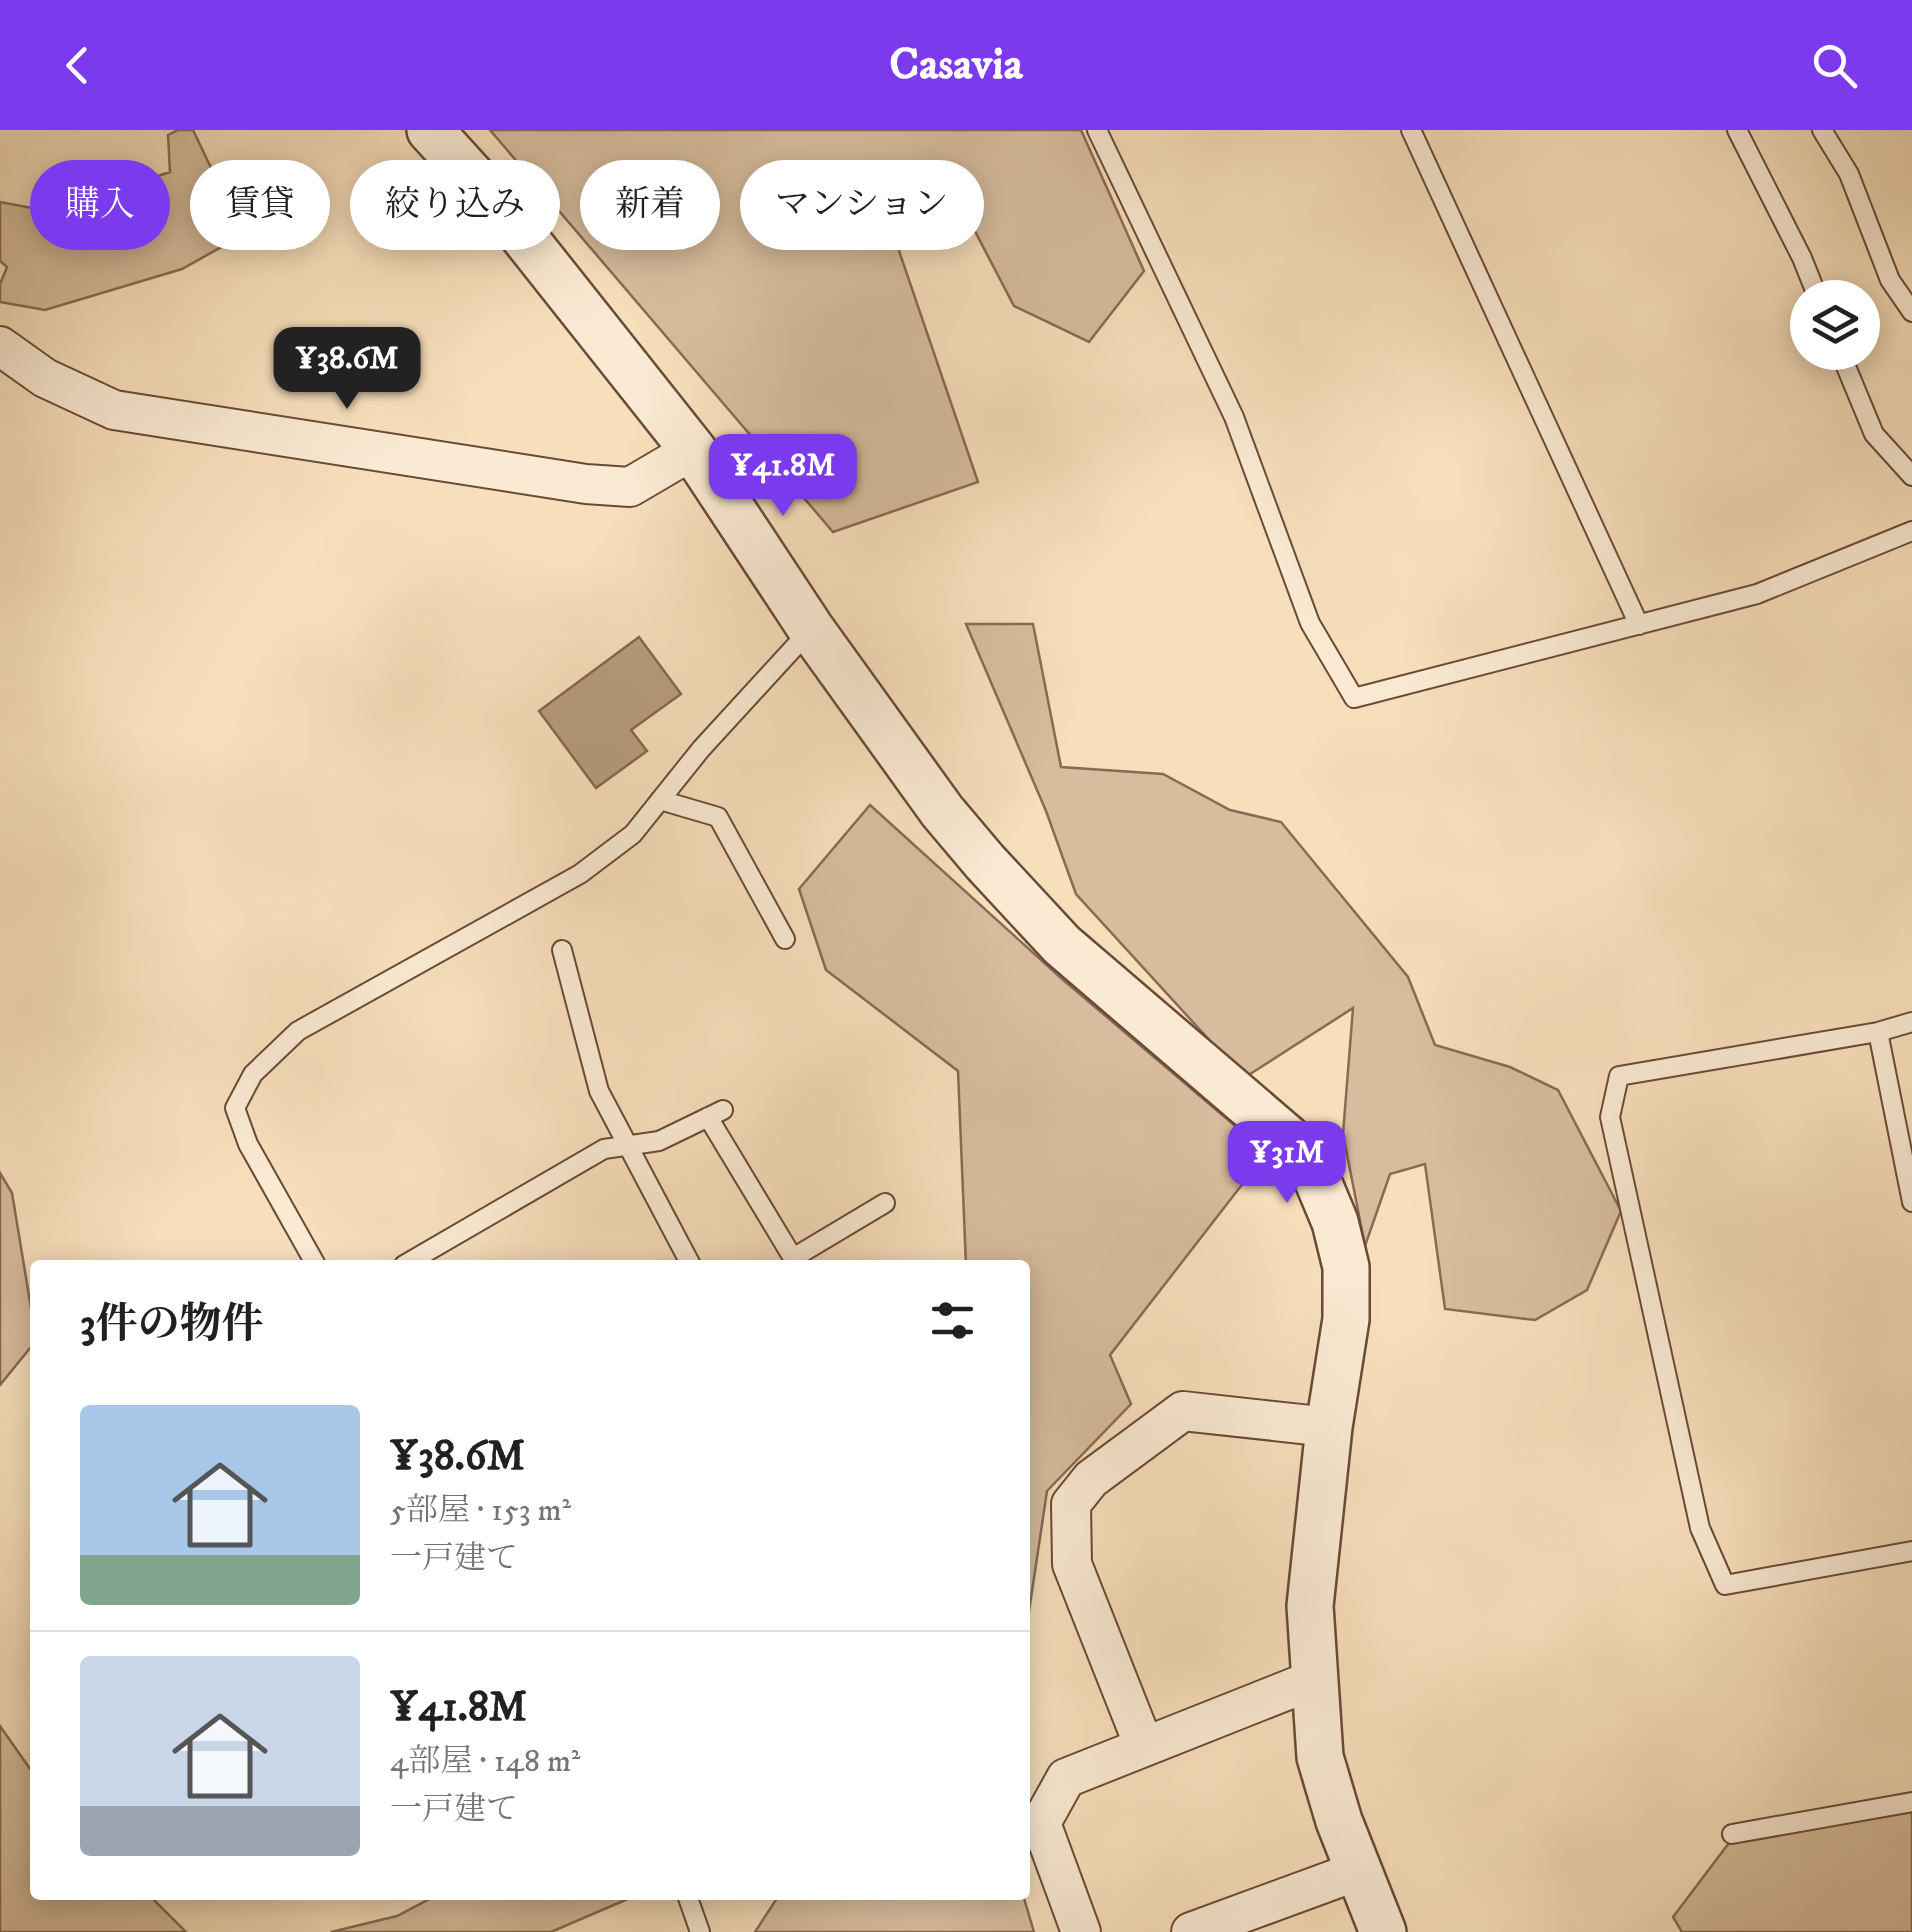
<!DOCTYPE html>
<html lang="ja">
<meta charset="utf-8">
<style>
:root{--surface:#fff;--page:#f6f6f6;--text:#202124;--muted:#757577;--line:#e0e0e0;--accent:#7c3aed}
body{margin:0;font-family:"IM FELL DW Pica","Noto Serif JP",serif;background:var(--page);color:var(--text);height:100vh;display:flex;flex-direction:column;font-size:38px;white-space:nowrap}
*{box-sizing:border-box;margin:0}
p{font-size:32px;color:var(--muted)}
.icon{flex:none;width:55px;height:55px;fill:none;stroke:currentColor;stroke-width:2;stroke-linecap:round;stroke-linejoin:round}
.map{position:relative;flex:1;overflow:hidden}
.details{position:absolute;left:30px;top:1130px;width:1000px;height:640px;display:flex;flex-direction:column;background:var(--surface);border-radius:10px;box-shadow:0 5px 25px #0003}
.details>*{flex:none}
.top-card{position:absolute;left:30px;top:30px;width:1000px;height:90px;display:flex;gap:20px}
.tools{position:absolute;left:1790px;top:150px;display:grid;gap:20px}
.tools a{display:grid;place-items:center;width:90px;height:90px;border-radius:50%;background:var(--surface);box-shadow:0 5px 25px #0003;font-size:50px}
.price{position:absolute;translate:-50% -85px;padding:0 22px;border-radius:20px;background:var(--accent);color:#fff;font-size:32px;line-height:65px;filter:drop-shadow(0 2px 5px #0008)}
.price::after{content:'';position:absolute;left:50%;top:60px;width:30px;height:22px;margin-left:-15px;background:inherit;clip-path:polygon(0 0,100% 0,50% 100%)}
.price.current{background:#222;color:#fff}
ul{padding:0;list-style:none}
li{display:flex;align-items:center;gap:30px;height:250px;padding:0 50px}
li+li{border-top:2px solid var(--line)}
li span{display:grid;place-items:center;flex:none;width:280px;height:200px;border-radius:10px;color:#555}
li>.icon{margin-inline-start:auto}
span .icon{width:120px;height:120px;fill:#fffc;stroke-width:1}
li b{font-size:42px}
h2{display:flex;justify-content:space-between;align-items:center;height:120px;padding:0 50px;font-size:42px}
.pill{padding:0 35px;border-radius:45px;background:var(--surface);box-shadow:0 5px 25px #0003;font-size:35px;line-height:90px}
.pill.current{background:var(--accent);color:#fff}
header{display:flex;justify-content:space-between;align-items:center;height:130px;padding:0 50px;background:var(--accent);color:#fff;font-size:45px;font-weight:700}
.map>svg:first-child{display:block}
.green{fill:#d7bd9e;stroke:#886b54;stroke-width:2.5}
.water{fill:#b79c7f;stroke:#856850;stroke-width:2.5}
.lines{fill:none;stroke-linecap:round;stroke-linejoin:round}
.service-casing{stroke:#694a36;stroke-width:22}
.minor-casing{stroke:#694a36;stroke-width:42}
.tertiary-casing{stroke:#694a36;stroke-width:50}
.service{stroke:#faead3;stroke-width:18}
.minor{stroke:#faead3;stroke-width:38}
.tertiary{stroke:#faead3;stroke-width:45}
</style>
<header><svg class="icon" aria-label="back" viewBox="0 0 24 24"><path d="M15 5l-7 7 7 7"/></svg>Casavia<svg class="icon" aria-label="search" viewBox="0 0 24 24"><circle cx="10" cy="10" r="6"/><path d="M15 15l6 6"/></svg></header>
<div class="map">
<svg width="1912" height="1802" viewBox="0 0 1912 1802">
<rect width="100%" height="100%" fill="#f7dfbc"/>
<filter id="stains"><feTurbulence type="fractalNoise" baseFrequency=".002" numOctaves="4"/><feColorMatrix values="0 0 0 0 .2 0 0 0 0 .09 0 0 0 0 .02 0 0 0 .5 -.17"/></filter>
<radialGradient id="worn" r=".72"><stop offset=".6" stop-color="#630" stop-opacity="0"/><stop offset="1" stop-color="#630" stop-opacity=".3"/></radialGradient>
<path class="green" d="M178,0H193L223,63L275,50L250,101L182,139L45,180L0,172V154L7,137L0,131V72L48,81L170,42L168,5Z
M490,0H1081L1144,141L1089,212L1014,176L944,42L882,71L978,352L833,402Z
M966,494H1033L1061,637L1163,644L1230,680L1281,692L1408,847L1435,915L1510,937L1558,960L1621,1081L1587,1160L1535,1190L1445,1179L1425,1034L1390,1044L1365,1116L1343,1004L1353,878L1244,948L1076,764L1046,681Z
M870,675L1062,849L1240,1000L1251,1043L1110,1225L1131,1274L1047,1361L1025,1508V1135H966L958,941L826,840L799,759Z
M0,1043L12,1063L35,1202V1212L0,1255Z
M0,1596L35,1646V1765H149L186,1802H0Z
M1912,1682V1802H1682L1673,1787L1729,1713Z
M437,1765H637L551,1802H331L397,1786Z
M779,1765H1023L1034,1802H755Z"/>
<path class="water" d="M639,507L681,564L631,600L647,621L596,658L539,581Z"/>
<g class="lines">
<defs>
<path id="service" d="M1097,0L1234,287L1310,493L1354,568L1757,464L1912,401
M1411,0L1639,495
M1737,0L1802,128L1818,168
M1822,0L1849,44L1890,150L1912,182
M1840,222L1874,304L1912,346
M660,670L718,687L785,809
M562,820L599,961L691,1135
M1912,892L1878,902L1619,946L1610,987L1700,1398L1725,1455L1912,1421
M1878,902L1912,1072
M708,987L793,1128L885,1073
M316,1135L248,1014L235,978L253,944L298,901L580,744L633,704L701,619L811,499
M404,1135L604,1019L659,1011L723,980
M1732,1704L1912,1672
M687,1765L700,1802"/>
<path id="minor" d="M0,216L45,248L114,280L586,354L630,357L693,320
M1144,1616L1072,1434L1071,1374L1091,1349L1183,1281L1329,1297
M1081,1802L1041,1693L1066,1648L1313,1550
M1191,1802L1360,1740"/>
<path id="tertiary" d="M430,0L501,78L693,320L811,499L942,681L985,732L1062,815L1293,1013L1317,1049L1335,1092L1346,1137V1189L1329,1297L1310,1476L1320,1627L1339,1691L1383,1802"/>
</defs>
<use href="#service" class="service-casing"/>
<use href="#minor" class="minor-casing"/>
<use href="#tertiary" class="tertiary-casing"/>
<use href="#service" class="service"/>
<use href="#minor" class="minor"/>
<use href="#tertiary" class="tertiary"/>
</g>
<rect width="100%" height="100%" filter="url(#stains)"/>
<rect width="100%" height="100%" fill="url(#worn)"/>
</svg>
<div class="tools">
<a><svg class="icon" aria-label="layers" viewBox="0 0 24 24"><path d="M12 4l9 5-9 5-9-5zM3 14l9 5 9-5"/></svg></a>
</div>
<b class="price current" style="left:347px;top:282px">¥38.6M</b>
<b class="price" style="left:783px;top:389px">¥41.8M</b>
<b class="price" style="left:1287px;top:1076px">¥31M</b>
<div class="top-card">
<a class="pill current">購入</a>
<a class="pill">賃貸</a>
<a class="pill">絞り込み</a>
<a class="pill">新着</a>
<a class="pill">マンション</a>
</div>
<section class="details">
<h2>3件の物件<svg class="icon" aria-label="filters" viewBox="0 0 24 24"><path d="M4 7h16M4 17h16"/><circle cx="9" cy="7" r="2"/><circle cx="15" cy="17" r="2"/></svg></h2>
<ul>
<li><span style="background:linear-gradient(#a9c7e8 75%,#7fa58c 0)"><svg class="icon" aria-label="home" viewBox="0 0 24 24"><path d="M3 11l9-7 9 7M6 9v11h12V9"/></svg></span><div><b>¥38.6M</b><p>5部屋 · 153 m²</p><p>一戸建て</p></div></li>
<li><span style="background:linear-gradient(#c9d6e8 75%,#9aa5b1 0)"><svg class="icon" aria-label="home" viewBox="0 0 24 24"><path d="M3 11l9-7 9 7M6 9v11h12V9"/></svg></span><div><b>¥41.8M</b><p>4部屋 · 148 m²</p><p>一戸建て</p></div></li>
</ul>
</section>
</div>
